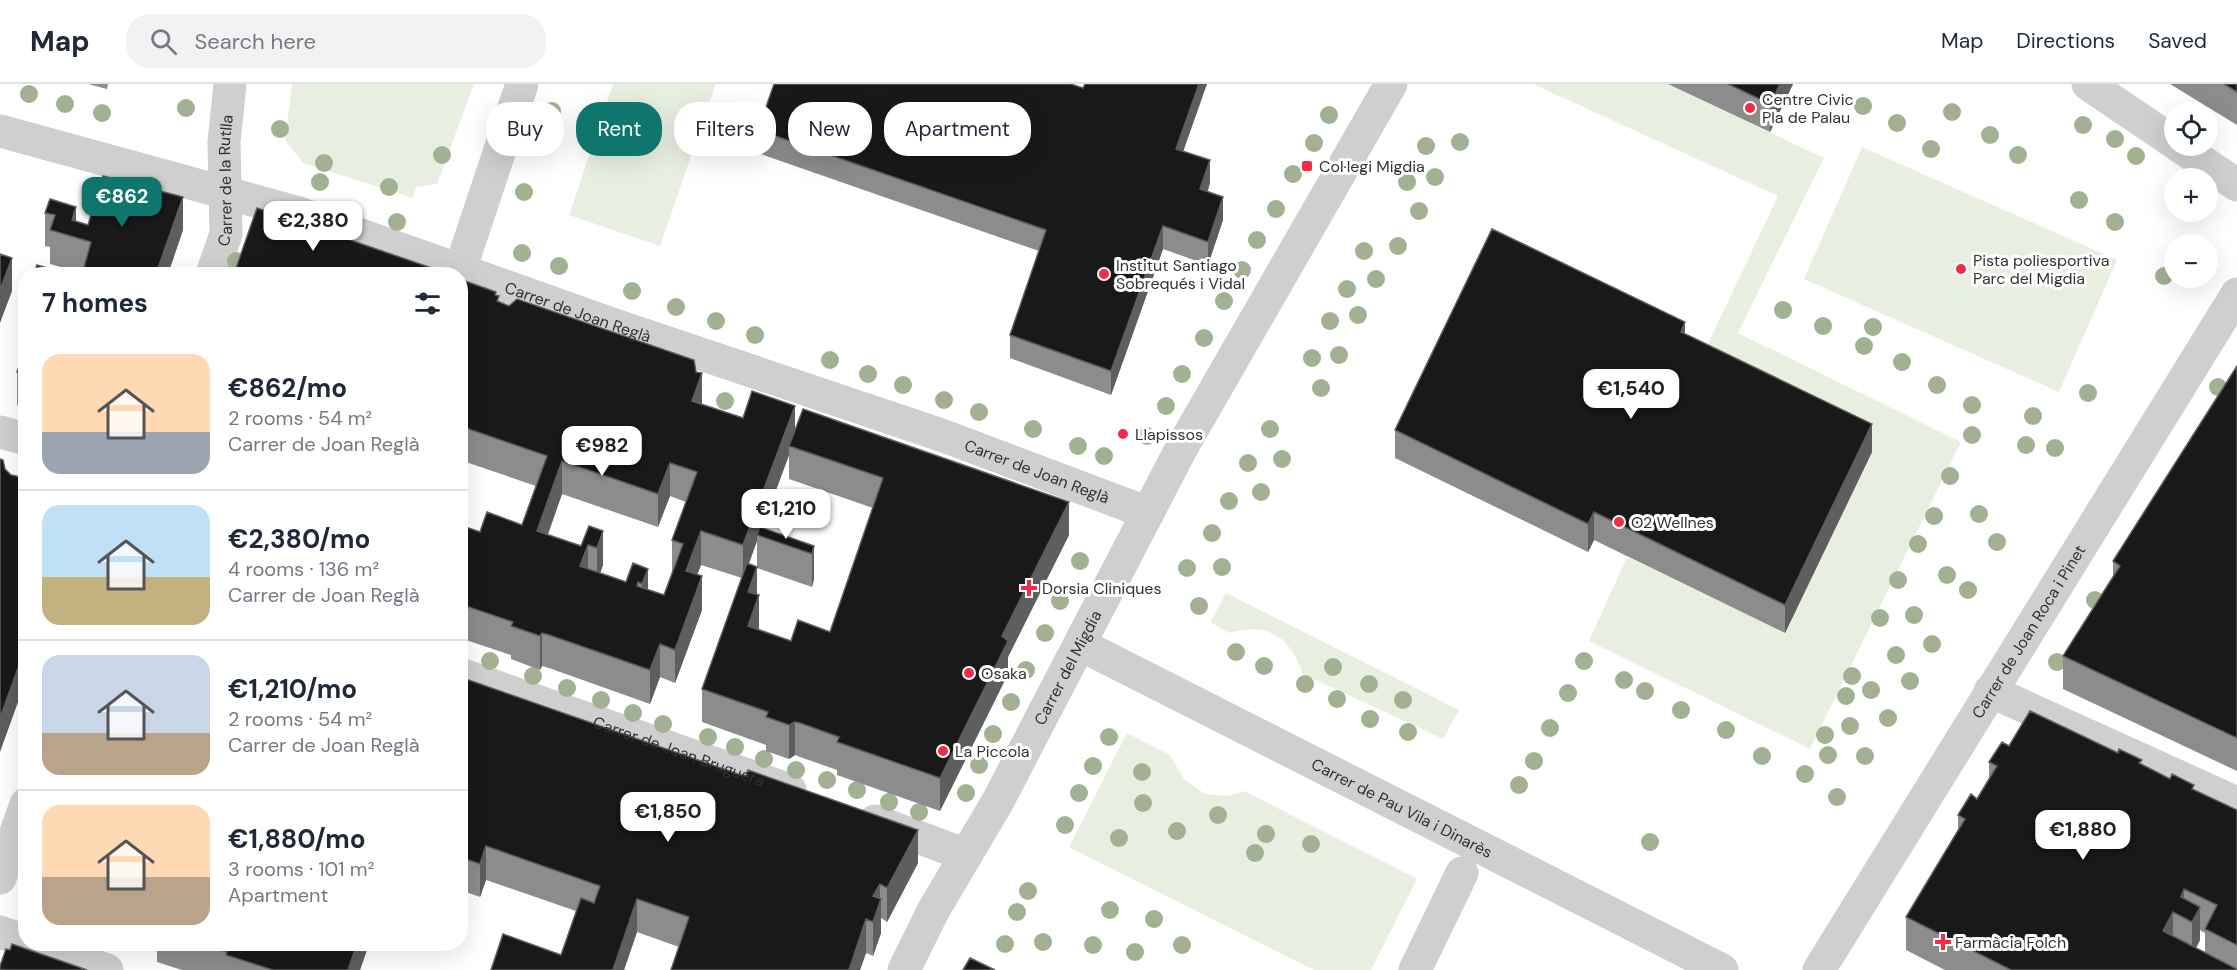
<!DOCTYPE html>
<meta charset="utf-8">
<style>
:root{--surface:#fff;--page:#f2f2f3;--text:#1f2937;--muted:#747a83;--line:#e0e1e3;--accent:#0f766e}
body{margin:0;font-family:"DM Sans",sans-serif;background:var(--page);color:var(--text);height:100vh;display:flex;flex-direction:column;font-size:22px;white-space:nowrap}
*{box-sizing:border-box;margin:0}
p{font-size:20px;color:var(--muted)}
.icon{flex:none;width:33px;height:33px;fill:none;stroke:currentColor;stroke-width:2;stroke-linecap:round;stroke-linejoin:round}
.map{position:relative;flex:1;overflow:hidden}
.panel{position:absolute;left:18px;top:183px;width:450px;height:684px;display:flex;flex-direction:column;background:var(--surface);border-radius:24px;box-shadow:0 6px 24px #0002}
.panel>*{flex:none}
.hud{position:absolute;left:486px;top:18px;width:570px;height:54px;display:flex;gap:12px}
.buttons{position:absolute;left:2164px;top:18px;display:grid;gap:12px}
.buttons a{display:grid;place-items:center;width:54px;height:54px;border-radius:50%;background:var(--surface);box-shadow:0 6px 24px #0002;font-size:30px}
.price{position:absolute;translate:-50% -51px;padding:0 14px;border-radius:12px;background:#fff;color:#222;font-size:20px;line-height:39px;filter:drop-shadow(0 2px 3px #0008)}
.price::after{content:'';position:absolute;left:50%;top:36px;width:18px;height:14px;margin-left:-9px;background:inherit;clip-path:polygon(0 0,100% 0,50% 100%)}
.price.on{background:var(--accent);color:#fff}
ul{padding:0;list-style:none}
li{display:flex;align-items:center;gap:18px;height:150px;padding:0 24px}
li+li{border-top:2px solid var(--line)}
li span{display:grid;place-items:center;flex:none;width:168px;height:120px;border-radius:18px;color:#555}
li>.icon{margin-inline-start:auto}
span .icon{width:72px;height:72px;fill:#fffc;stroke-width:1}
li b{font-size:26px}
h2{display:flex;justify-content:space-between;align-items:center;height:72px;padding:0 24px;font-size:26px}
.tag{padding:0 21px;border-radius:24px;background:var(--surface);box-shadow:0 6px 24px #0002;font-size:21px;line-height:54px}
.tag.on{background:var(--accent);color:#fff}
header{display:flex;align-items:center;gap:36px;box-sizing:border-box;height:84px;padding:0 30px;background:var(--surface);border-bottom:2px solid var(--line)}
header strong{font-size:28px}
nav{display:flex;gap:33px;margin-inline-start:auto;font-size:21px}
.search{width:420px;height:54px;background:var(--page);display:flex;align-items:center;gap:15px;box-sizing:border-box;padding:0 21px;border-radius:24px;color:var(--muted);font-size:22px}
.map>svg:first-child{display:block}
.green{fill:#e9efe0}
.lines{fill:none;stroke-linecap:round;stroke-linejoin:round}
.street{stroke:#cfcfcf;stroke-width:33}
.tree{fill:#a3b193}
.wall{fill:#8c8c8c;fill-rule:evenodd}
.shaded-wall{fill:#5e5e5e}
.building{fill:#191919;stroke:#5e5e5e;stroke-width:1.5;fill-rule:evenodd}
.poi-dot{fill:#f12c48;stroke:#fff;stroke-width:2}
.labels{text-anchor:middle;dominant-baseline:central;stroke-width:6;stroke-linejoin:round;paint-order:stroke}
.poi-label{font-size:16px;fill:#323232;stroke:#fff;text-anchor:start}
.street-label{font-size:16px;fill:#323232;stroke:#fff}
</style>
<header>
<strong>Map</strong>
<div class="search"><svg class="icon" aria-label="search" viewBox="0 0 24 24"><circle cx="10" cy="10" r="6"/><path d="M15 15l6 6"/></svg>Search here</div>
<nav><a>Map</a><a>Directions</a><a>Saved</a></nav>
</header>
<div class="map">
<svg width="2237" height="886" viewBox="0 0 2237 886">
<rect width="100%" height="100%" fill="#fff"/>
<path class="green" d="M292,0H474L437,100L416,103L413,114L303,79L285,56Z
M613,0H716L660,162L569,131Z
M1533,0H1668L1824,74L1738,249L1961,358L1810,665L1589,557L1627,473L1785,548L1697,283L1778,112Z
M1862,63L2117,176L2059,308L1804,195Z
M1226,509L1459,626L1443,655L1303,590C1290,552 1268,538 1229,549L1210,538Z
M1127,649L1170,671L1184,695L1205,710L1228,712L1244,707L1417,795L1371,886H1314L1069,763Z"/>
<g class="lines">
<g class="street">
<path d="M2088,0L2175,59"/>
<path id="s1" d="M0,47L299,129L612,240L944,352L1148,429"/>
<path d="M2179,62L2237,101"/>
<path d="M460,186L522,0"/>
<path id="s2" d="M212,190L226,150L224,58L230,0"/>
<path d="M0,348L26,355"/>
<path id="s3" d="M1081,561L1722,886"/>
<path id="s4" d="M460,590L790,706"/>
<path d="M1990,607L2237,719"/>
<path d="M875,737L966,771"/>
<path d="M0,794L26,720"/>
<path d="M0,848L26,857"/>
<path d="M33,860L107,886"/>
<path id="s5" d="M904,886L933,827L998,717L1181,365L1391,0"/>
<path d="M1415,886L1462,789"/>
<path id="s6" d="M1819,886L2237,210"/>
</g>
</g>
<g class="tree">
<circle cx="29" cy="10" r="9"/>
<circle cx="65" cy="20" r="9"/>
<circle cx="1863" cy="22" r="9"/>
<circle cx="186" cy="24" r="9"/>
<circle cx="552" cy="27" r="9"/>
<circle cx="1952" cy="28" r="9"/>
<circle cx="102" cy="29" r="9"/>
<circle cx="1329" cy="31" r="9"/>
<circle cx="1897" cy="39" r="9"/>
<circle cx="2083" cy="41" r="9"/>
<circle cx="280" cy="45" r="9"/>
<circle cx="1990" cy="51" r="9"/>
<circle cx="2115" cy="55" r="9"/>
<circle cx="1460" cy="58" r="9"/>
<circle cx="1314" cy="59" r="9"/>
<circle cx="539" cy="62" r="9"/>
<circle cx="1426" cy="62" r="9"/>
<circle cx="1931" cy="65" r="9"/>
<circle cx="442" cy="71" r="9"/>
<circle cx="2018" cy="71" r="9"/>
<circle cx="2136" cy="72" r="9"/>
<circle cx="324" cy="79" r="9"/>
<circle cx="1293" cy="90" r="9"/>
<circle cx="1435" cy="93" r="9"/>
<circle cx="320" cy="98" r="9"/>
<circle cx="1407" cy="98" r="9"/>
<circle cx="389" cy="103" r="9"/>
<circle cx="524" cy="108" r="9"/>
<circle cx="2079" cy="116" r="9"/>
<circle cx="1276" cy="125" r="9"/>
<circle cx="1419" cy="127" r="9"/>
<circle cx="397" cy="138" r="9"/>
<circle cx="2115" cy="138" r="9"/>
<circle cx="1257" cy="156" r="9"/>
<circle cx="1398" cy="162" r="9"/>
<circle cx="1364" cy="167" r="9"/>
<circle cx="522" cy="169" r="9"/>
<circle cx="236" cy="177" r="9"/>
<circle cx="559" cy="182" r="9"/>
<circle cx="1242" cy="186" r="9"/>
<circle cx="2164" cy="192" r="9"/>
<circle cx="1376" cy="195" r="9"/>
<circle cx="1347" cy="205" r="9"/>
<circle cx="632" cy="207" r="9"/>
<circle cx="1224" cy="217" r="9"/>
<circle cx="676" cy="223" r="9"/>
<circle cx="1783" cy="226" r="9"/>
<circle cx="1358" cy="231" r="9"/>
<circle cx="716" cy="237" r="9"/>
<circle cx="1330" cy="237" r="9"/>
<circle cx="1823" cy="242" r="9"/>
<circle cx="1873" cy="243" r="9"/>
<circle cx="755" cy="251" r="9"/>
<circle cx="1204" cy="254" r="9"/>
<circle cx="1864" cy="262" r="9"/>
<circle cx="1339" cy="271" r="9"/>
<circle cx="1312" cy="274" r="9"/>
<circle cx="830" cy="276" r="9"/>
<circle cx="1902" cy="278" r="9"/>
<circle cx="868" cy="290" r="9"/>
<circle cx="1182" cy="290" r="9"/>
<circle cx="903" cy="301" r="9"/>
<circle cx="1937" cy="301" r="9"/>
<circle cx="2218" cy="303" r="9"/>
<circle cx="1321" cy="304" r="9"/>
<circle cx="2088" cy="309" r="9"/>
<circle cx="944" cy="316" r="9"/>
<circle cx="725" cy="317" r="9"/>
<circle cx="1972" cy="321" r="9"/>
<circle cx="1166" cy="322" r="9"/>
<circle cx="979" cy="328" r="9"/>
<circle cx="2033" cy="332" r="9"/>
<circle cx="1033" cy="345" r="9"/>
<circle cx="1270" cy="345" r="9"/>
<circle cx="1972" cy="351" r="9"/>
<circle cx="1147" cy="352" r="9"/>
<circle cx="2026" cy="361" r="9"/>
<circle cx="1078" cy="362" r="9"/>
<circle cx="2055" cy="364" r="9"/>
<circle cx="1104" cy="372" r="9"/>
<circle cx="1282" cy="375" r="9"/>
<circle cx="1248" cy="379" r="9"/>
<circle cx="1950" cy="392" r="9"/>
<circle cx="1261" cy="408" r="9"/>
<circle cx="1229" cy="417" r="9"/>
<circle cx="1979" cy="430" r="9"/>
<circle cx="1934" cy="432" r="9"/>
<circle cx="1212" cy="449" r="9"/>
<circle cx="1997" cy="458" r="9"/>
<circle cx="1918" cy="460" r="9"/>
<circle cx="1080" cy="477" r="9"/>
<circle cx="1222" cy="483" r="9"/>
<circle cx="1187" cy="484" r="9"/>
<circle cx="1947" cy="491" r="9"/>
<circle cx="1898" cy="496" r="9"/>
<circle cx="1968" cy="506" r="9"/>
<circle cx="2095" cy="516" r="9"/>
<circle cx="1060" cy="517" r="9"/>
<circle cx="1199" cy="522" r="9"/>
<circle cx="1914" cy="531" r="9"/>
<circle cx="1880" cy="534" r="9"/>
<circle cx="1045" cy="549" r="9"/>
<circle cx="1932" cy="560" r="9"/>
<circle cx="1236" cy="568" r="9"/>
<circle cx="1896" cy="571" r="9"/>
<circle cx="490" cy="577" r="9"/>
<circle cx="1584" cy="577" r="9"/>
<circle cx="2057" cy="578" r="9"/>
<circle cx="1264" cy="582" r="9"/>
<circle cx="1333" cy="583" r="9"/>
<circle cx="1026" cy="586" r="9"/>
<circle cx="533" cy="592" r="9"/>
<circle cx="1852" cy="592" r="9"/>
<circle cx="1624" cy="596" r="9"/>
<circle cx="1910" cy="597" r="9"/>
<circle cx="1305" cy="600" r="9"/>
<circle cx="1369" cy="600" r="9"/>
<circle cx="567" cy="604" r="9"/>
<circle cx="1871" cy="606" r="9"/>
<circle cx="1645" cy="607" r="9"/>
<circle cx="1568" cy="609" r="9"/>
<circle cx="1846" cy="612" r="9"/>
<circle cx="1337" cy="615" r="9"/>
<circle cx="601" cy="616" r="9"/>
<circle cx="1403" cy="616" r="9"/>
<circle cx="1011" cy="618" r="9"/>
<circle cx="1681" cy="626" r="9"/>
<circle cx="633" cy="629" r="9"/>
<circle cx="1888" cy="634" r="9"/>
<circle cx="1370" cy="635" r="9"/>
<circle cx="663" cy="640" r="9"/>
<circle cx="1850" cy="642" r="9"/>
<circle cx="1550" cy="644" r="9"/>
<circle cx="1726" cy="646" r="9"/>
<circle cx="1408" cy="648" r="9"/>
<circle cx="993" cy="650" r="9"/>
<circle cx="1825" cy="651" r="9"/>
<circle cx="708" cy="653" r="9"/>
<circle cx="1109" cy="653" r="9"/>
<circle cx="735" cy="663" r="9"/>
<circle cx="1828" cy="671" r="9"/>
<circle cx="1762" cy="672" r="9"/>
<circle cx="1865" cy="672" r="9"/>
<circle cx="764" cy="675" r="9"/>
<circle cx="1534" cy="677" r="9"/>
<circle cx="979" cy="681" r="9"/>
<circle cx="1093" cy="682" r="9"/>
<circle cx="796" cy="686" r="9"/>
<circle cx="1142" cy="688" r="9"/>
<circle cx="1805" cy="690" r="9"/>
<circle cx="827" cy="696" r="9"/>
<circle cx="1519" cy="701" r="9"/>
<circle cx="857" cy="706" r="9"/>
<circle cx="966" cy="709" r="9"/>
<circle cx="1079" cy="709" r="9"/>
<circle cx="1837" cy="713" r="9"/>
<circle cx="889" cy="718" r="9"/>
<circle cx="1143" cy="719" r="9"/>
<circle cx="919" cy="728" r="9"/>
<circle cx="1218" cy="731" r="9"/>
<circle cx="1065" cy="741" r="9"/>
<circle cx="1177" cy="747" r="9"/>
<circle cx="1266" cy="750" r="9"/>
<circle cx="1119" cy="754" r="9"/>
<circle cx="1650" cy="758" r="9"/>
<circle cx="1311" cy="760" r="9"/>
<circle cx="1255" cy="769" r="9"/>
<circle cx="1028" cy="807" r="9"/>
<circle cx="1110" cy="826" r="9"/>
<circle cx="1017" cy="828" r="9"/>
<circle cx="1154" cy="835" r="9"/>
<circle cx="1043" cy="858" r="9"/>
<circle cx="1005" cy="860" r="9"/>
<circle cx="1093" cy="861" r="9"/>
<circle cx="1182" cy="861" r="9"/>
<circle cx="1135" cy="868" r="9"/>
</g>
<path class="wall" d="M88,0H108L107,5Z
M1668,0H1793L1770,48Z
M2170,0H2237V41Z
M758,46L1183,67L1210,99L1208,107L1223,136L1208,181L1163,165L1111,311L1010,274V251L1039,167L758,69Z
M45,129L88,141L183,146L168,190H82V189L50,180V163L45,162Z
M460,202L496,211L499,218L702,321L743,334L795,346L1069,451L1008,573V590L940,727L837,691V686L800,673L795,671L789,675L766,667V661L702,638V605L742,494L701,481L697,491L702,526L675,599L660,593L650,620L549,584L542,582L540,586L511,575V571L460,554V441L480,448L522,441L536,402L460,376ZM789,371V395L873,424L830,548L791,557L759,546L757,511V484L812,503L814,495V462L762,444ZM562,410L658,443L670,412L686,418L672,456V489L664,511L648,506L633,479L626,498L600,489L603,481L589,442L581,462L548,451ZM757,457V483L749,480Z
M26,214V324L17,321V288L24,267L19,266V233Z
M1685,250L1872,368L1785,549L1594,456L1588,468L1395,374V346Z
M2237,282V687L2063,605V572L2113,492V477Z
M460,593L918,779L887,838L881,834V849L873,872L866,869L860,886H671L679,863L637,848L624,886H491L561,871L576,827L486,796L480,813L460,806Z
M2009,662L2142,681L2237,726V886H1945L1906,866V833L1958,746V731L1977,715L1989,694V678ZM2200,846L2205,849V868L2196,864L2200,856Z
M157,860H369L360,886H182L157,878Z"/>
<path class="shaded-wall" d="M1199,0H1207L1176,88V65Z
M1780,0H1793L1770,48V20Z
M1210,76V99L1200,128V105Z
M183,113V146L168,190H156Z
M1223,113V136L1208,181V158Z
M76,123V154L72,136Z
M1163,142V165L1111,311V287Z
M12,174V207L0,239V206Z
M1685,238V266L1681,248Z
M702,289V323L692,317Z
M795,322V355L789,362V371L759,452L757,451V457L743,495V461Z
M1872,340V368L1785,549V521Z
M562,377V410L537,480V447Z
M670,379V412L658,443V410Z
M1069,418V451L1008,573V590L940,727V694L1002,552Z
M1594,428V456L1588,468V440Z
M603,447V481L597,498V464Z
M701,447V481L686,520V487Z
M588,461V495L580,482Z
M814,462V495L812,503V470Z
M757,483V516L748,508Z
M648,485V518L642,533V500Z
M702,492V526L675,599V566Z
M759,511V545L748,575V542Z
M542,549V582L540,586V552Z
M660,560V593L650,620V586Z
M26,562V596L0,668V634Z
M795,638V671L789,675V641Z
M918,746V779L887,838V804Z
M486,762V796L480,813V780Z
M880,800V819L881,815V849L873,872V812Z
M2184,805V834L2181,813Z
M637,815V848L624,886H613Z
M2200,823V856L2192,872V838Z
M2173,828V862L2163,847Z
M866,835V869L860,886H849Z
M357,860H369L360,886H348Z"/>
<path class="building" d="M774,0H1071L1083,4L1085,0H1199L1176,65L1210,76L1200,105L1223,113L1208,158L1163,142L1111,287L1010,251L1046,146L758,46Z
M1728,0H1780L1770,20Z
M2224,0H2237V8Z
M103,92L183,113L156,190H82L91,158L50,146L55,131L45,129L50,115L76,123L72,136L88,141Z
M257,124L449,190H234Z
M1492,145L1685,238L1681,248L1872,340L1785,521L1594,428L1588,440L1395,346Z
M0,170L12,174L0,206Z
M37,181L68,190H34Z
M465,197L496,208L495,211L499,212L497,217L509,222L517,215L694,276L696,288L702,289L692,317L743,334L752,307L795,322L743,461L701,447L686,487L702,492L675,566L660,560L650,586L549,551L542,549L540,552L511,542L513,538L460,520V441L480,448L487,428L522,441L547,372L460,342V202L462,199L464,200ZM562,377L658,410L670,379L697,388L672,456L683,460L664,511L637,502L638,498L642,500L648,485L633,479L626,498L580,482L588,461L597,464L603,447L589,442L581,462L537,447Z
M26,214V234L19,233Z
M26,263V290L17,288Z
M2237,282V654L2063,572L2120,482L2113,477Z
M803,325L1069,418L1002,552L1008,557L940,694L837,658L839,653L800,639L795,638L789,641L766,633L768,628L702,605L747,479L757,483L748,508L759,511L748,542L791,557L798,536L830,548L883,394L789,362Z
M0,375L3,376L5,385L11,391L26,394V562L0,634Z
M760,443L814,462L812,470L757,451Z
M460,593L738,690L746,692L748,686L918,746L887,804L880,800L873,812L881,815L873,838L866,835L849,886H671L689,833L637,815L613,886H491L503,850L561,871L581,814L594,819L600,802L486,762L480,780L460,773Z
M2030,627L2118,669L2119,665L2142,676L2139,679L2170,695L2172,690L2194,701L2192,705L2237,726V861L2205,845L2217,821L2184,805L2181,813L2200,823L2192,838L2173,828L2163,847L2237,885V886H2011L1906,833L1965,735L1958,731L1971,710L1977,715L1997,682L1989,678L2002,658L2009,662Z
M12,860L87,886H0V882L6,865L10,866Z
M202,860H357L348,886H273L226,871L227,868Z
M970,874L995,886H963Z"/>
<g class="poi-dot">
<circle cx="1750" cy="24" r="6"/>
<rect x="1301" y="76" width="12" height="12" rx="3"/>
<circle cx="1961" cy="185" r="6"/>
<circle cx="1104" cy="190" r="6"/>
<circle cx="1123" cy="350" r="6"/>
<circle cx="1619" cy="438" r="6"/>
<path d="M1026 495h6v6h6v6h-6v6h-6v-6h-6v-6h6z"/>
<circle cx="969" cy="589" r="6"/>
<circle cx="943" cy="667" r="6"/>
<path d="M1940 849h6v6h6v6h-6v6h-6v-6h-6v-6h6z"/>
</g>
<g class="labels">
<g class="poi-label">
<text x="1762" y="15">Centre Civic<tspan x="1762" dy="18">Pla de Palau</tspan></text>
<text x="1319" y="82">Col·legi Migdia</text>
<text x="1973" y="176">Pista poliesportiva<tspan x="1973" dy="18">Parc del Migdia</tspan></text>
<text x="1116" y="181">Institut Santiago<tspan x="1116" dy="18">Sobrequés i Vidal</tspan></text>
<text x="1135" y="350">Llapissos</text>
<text x="1631" y="438">O2 Wellnes</text>
<text x="1042" y="504">Dorsia Cliniques</text>
<text x="981" y="589">Osaka</text>
<text x="955" y="667">La Piccola</text>
<text x="1955" y="858">Farmàcia Folch</text>
</g>
<g class="street-label">
<text stroke="none"><textPath href="#s2" startOffset="96">Carrer de la Rutlla</textPath></text>
<text stroke="none"><textPath href="#s1" startOffset="606">Carrer de Joan Reglà</textPath></text>
<text stroke="none"><textPath href="#s1" startOffset="1092">Carrer de Joan Reglà</textPath></text>
<text stroke="none"><textPath href="#s6" startOffset="398">Carrer de Joan Roca i Pinet</textPath></text>
<text stroke="none"><textPath href="#s5" startOffset="344">Carrer del Migdia</textPath></text>
<text stroke="none"><textPath href="#s4" startOffset="232">Carrer de Joan Bruguera</textPath></text>
<text stroke="none"><textPath href="#s3" startOffset="360">Carrer de Pau Vila i Dinarès</textPath></text>
</g>
</g>
</svg>
<div class="buttons">
<a><svg class="icon" aria-label="locate" viewBox="0 0 24 24"><circle cx="12" cy="12" r="6"/><path d="M12 2v4M12 18v4M2 12h4M18 12h4"/></svg></a>
<a>+</a>
<a>−</a>
</div>
<b class="price on" style="left:122px;top:144px">€862</b>
<b class="price" style="left:313px;top:168px">€2,380</b>
<b class="price" style="left:1631px;top:336px">€1,540</b>
<b class="price" style="left:602px;top:393px">€982</b>
<b class="price" style="left:786px;top:456px">€1,210</b>
<b class="price" style="left:668px;top:759px">€1,850</b>
<b class="price" style="left:2083px;top:777px">€1,880</b>
<div class="hud">
<a class="tag">Buy</a>
<a class="tag on">Rent</a>
<a class="tag">Filters</a>
<a class="tag">New</a>
<a class="tag">Apartment</a>
</div>
<section class="panel">
<h2>7 homes<svg class="icon" aria-label="filters" viewBox="0 0 24 24"><path d="M4 7h16M4 17h16"/><circle cx="9" cy="7" r="2"/><circle cx="15" cy="17" r="2"/></svg></h2>
<ul>
<li><span style="background:linear-gradient(#ffd9b3 65%,#9aa5b1 0)"><svg class="icon" aria-label="home" viewBox="0 0 24 24"><path d="M3 11l9-7 9 7M6 9v11h12V9"/></svg></span><div><b>€862/mo</b><p>2 rooms · 54 m²</p><p>Carrer de Joan Reglà</p></div></li>
<li><span style="background:linear-gradient(#bfe0f5 60%,#c2b280 0)"><svg class="icon" aria-label="home" viewBox="0 0 24 24"><path d="M3 11l9-7 9 7M6 9v11h12V9"/></svg></span><div><b>€2,380/mo</b><p>4 rooms · 136 m²</p><p>Carrer de Joan Reglà</p></div></li>
<li><span style="background:linear-gradient(#c9d6e8 65%,#b9a48a 0)"><svg class="icon" aria-label="home" viewBox="0 0 24 24"><path d="M3 11l9-7 9 7M6 9v11h12V9"/></svg></span><div><b>€1,210/mo</b><p>2 rooms · 54 m²</p><p>Carrer de Joan Reglà</p></div></li>
<li><span style="background:linear-gradient(#ffd9b3 60%,#b9a48a 0)"><svg class="icon" aria-label="home" viewBox="0 0 24 24"><path d="M3 11l9-7 9 7M6 9v11h12V9"/></svg></span><div><b>€1,880/mo</b><p>3 rooms · 101 m²</p><p>Apartment</p></div></li>
</ul>
</section>
</div>
